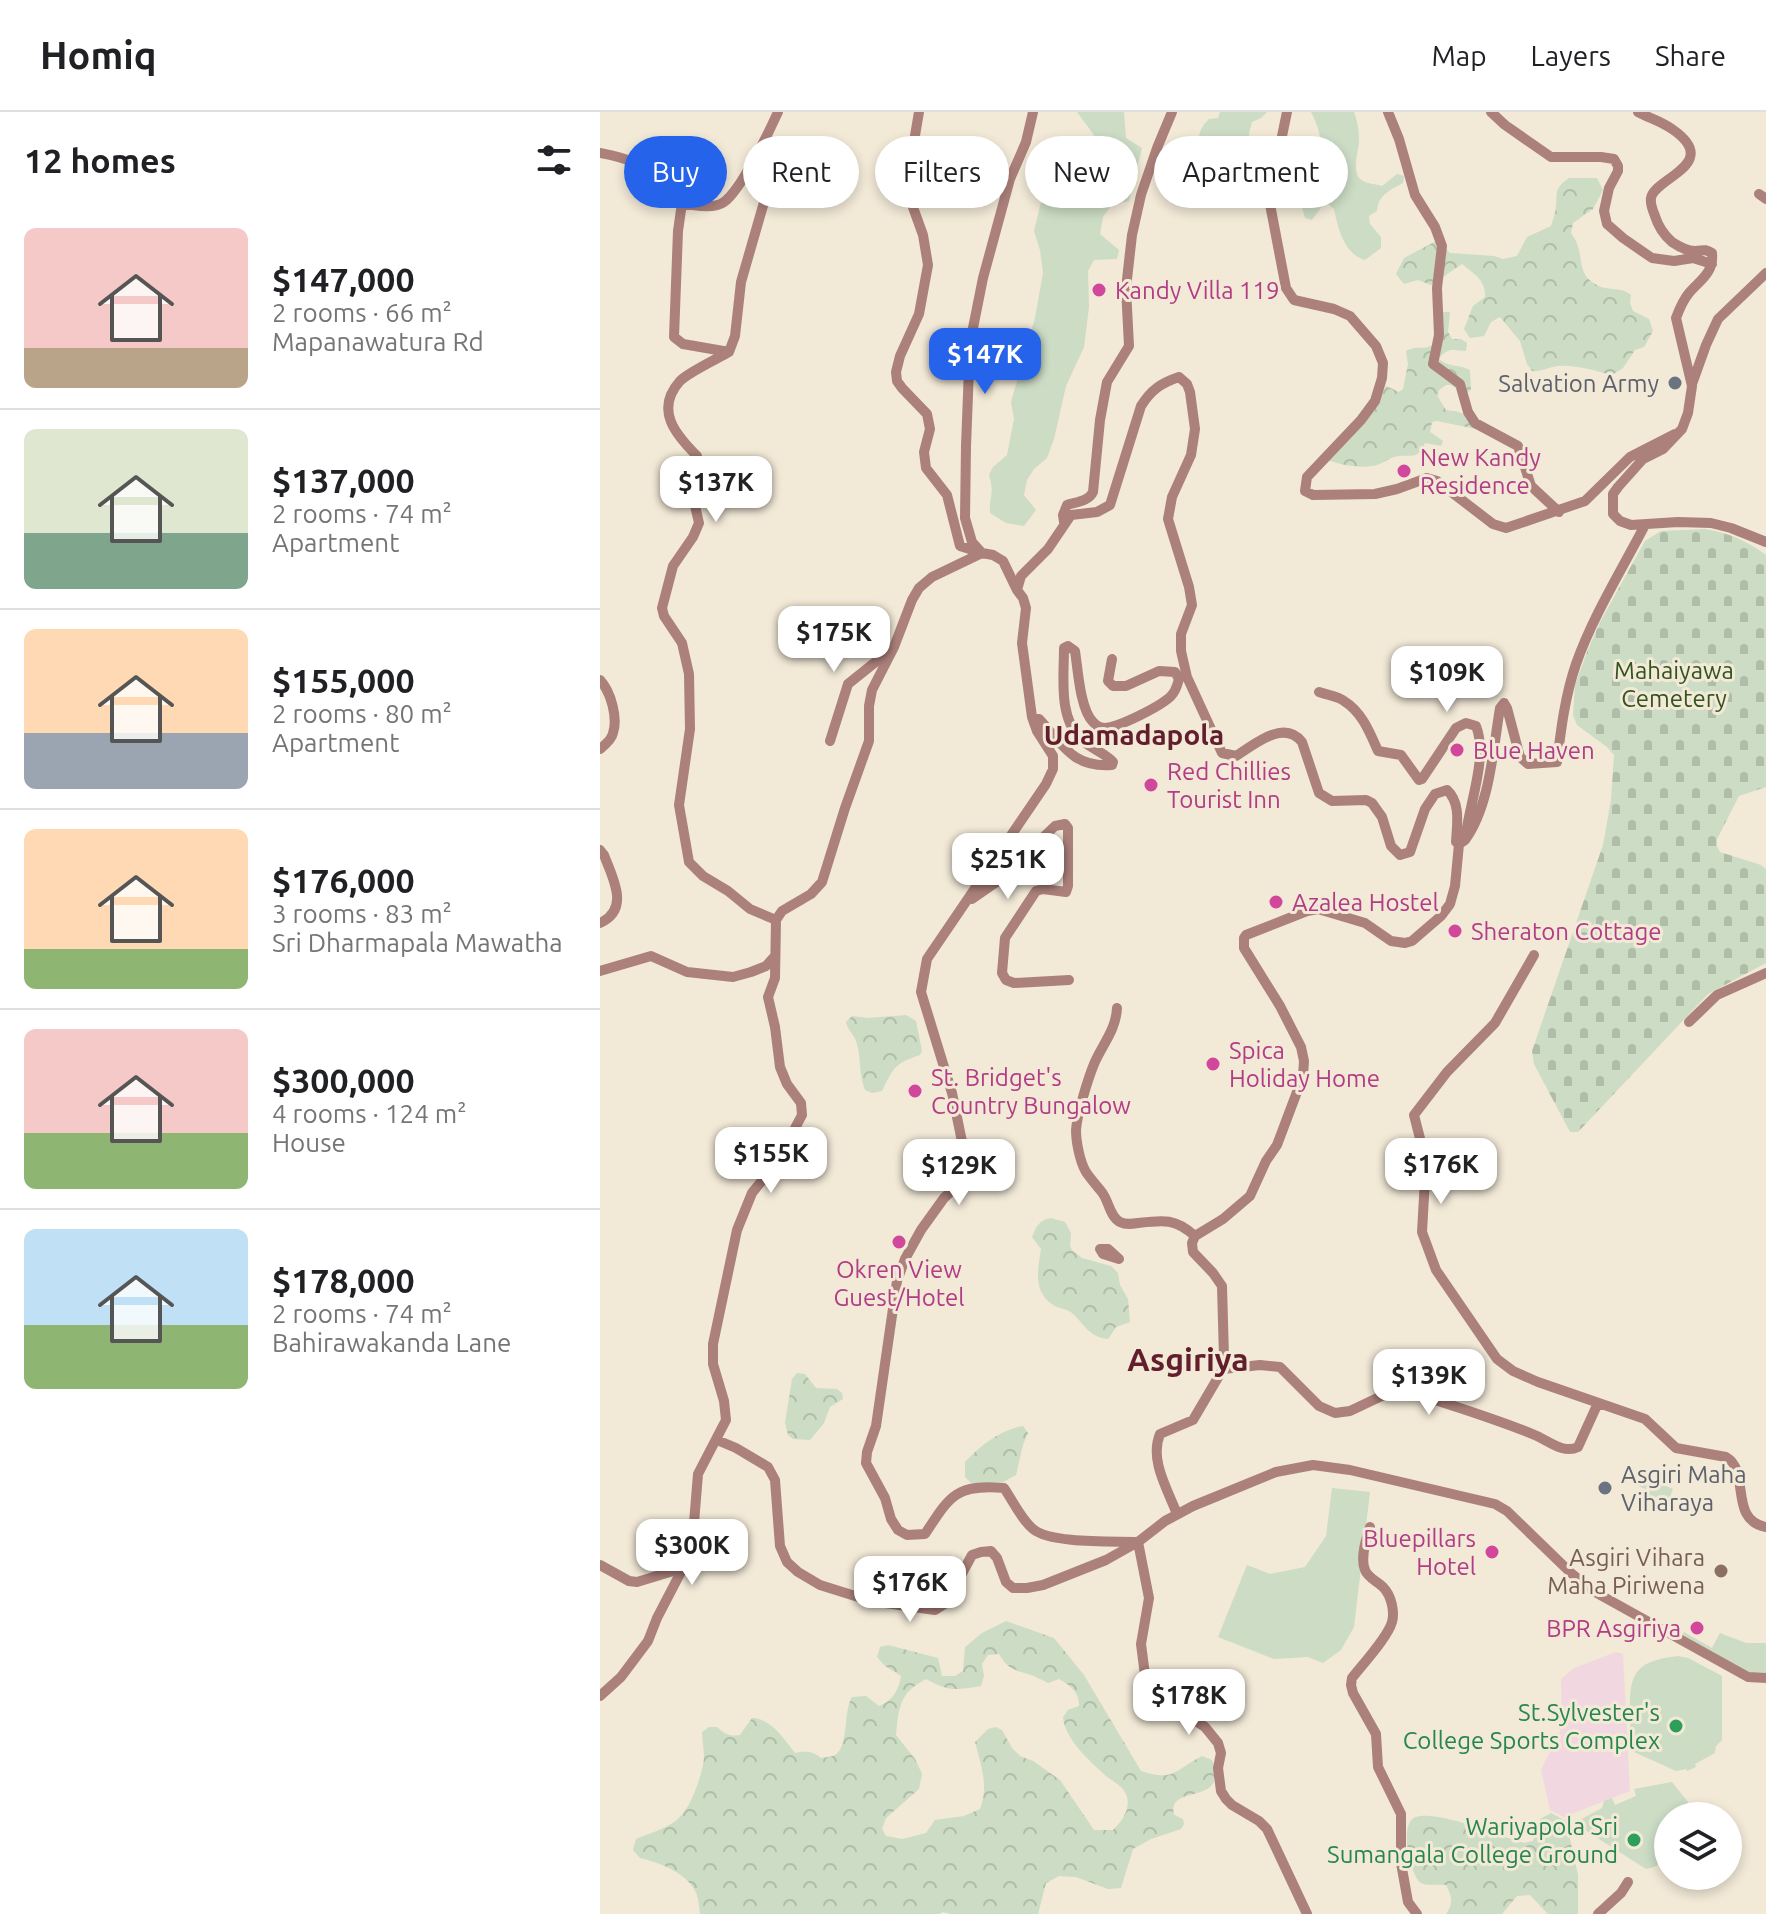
<!DOCTYPE html>
<meta charset="utf-8">
<style>
:root{--surface:#fff;--page:#f6f6f6;--text:#202124;--muted:#757577;--line:#e0e0e0;--accent:#2563eb}
body{margin:0;font-family:Ubuntu,sans-serif;background:var(--page);color:var(--text);height:100vh;display:flex;flex-direction:column;font-size:30px;white-space:nowrap}
*{box-sizing:border-box;margin:0}
p{font-size:26px;color:var(--muted)}
.icon{flex:none;width:44px;height:44px;fill:none;stroke:currentColor;stroke-width:2;stroke-linecap:round;stroke-linejoin:round}
.map{position:relative;flex:1;overflow:hidden}
.drawer{display:flex;flex-direction:column;background:var(--surface);width:600px}
.drawer>*{flex:none}
.guide{position:absolute;left:24px;top:24px;width:760px;height:72px;display:flex;gap:16px}
.tools{position:absolute;left:1054px;top:1690px;display:grid;gap:16px}
.tools a{display:grid;place-items:center;width:88px;height:88px;border-radius:50%;background:var(--surface);box-shadow:0 4px 12px #0003;font-size:40px}
.price{position:absolute;translate:-50% -68px;padding:0 18px;border-radius:16px;background:#fff;color:#222;font-size:26px;line-height:52px;filter:drop-shadow(0 2px 4px #0008)}
.price::after{content:'';position:absolute;left:50%;top:48px;width:24px;height:18px;margin-left:-12px;background:inherit;clip-path:polygon(0 0,100% 0,50% 100%)}
.price.active{background:var(--accent);color:#fff}
ul{padding:0;list-style:none}
li{display:flex;align-items:center;gap:24px;height:200px;padding:0 24px}
li+li{border-top:2px solid var(--line)}
li span{display:grid;place-items:center;flex:none;width:224px;height:160px;border-radius:12px;color:#555}
li>.icon{margin-inline-start:auto}
span .icon{width:96px;height:96px;fill:#fffc;stroke-width:1}
li b{font-size:34px}
h2{display:flex;justify-content:space-between;align-items:center;height:96px;padding:0 24px;font-size:34px}
.tag{padding:0 28px;border-radius:36px;background:var(--surface);box-shadow:0 4px 12px #0003;font-size:28px;line-height:72px}
.tag.active{background:var(--accent);color:#fff}
header{display:flex;align-items:center;gap:48px;box-sizing:border-box;height:112px;padding:0 40px;background:var(--surface);border-bottom:2px solid var(--line)}
header strong{font-size:38px}
nav{display:flex;gap:44px;margin-inline-start:auto;font-size:28px}
main{display:flex;flex:1;min-height:0}
.map>svg:first-child{display:block}
.education{fill:#f1d8e0}
.green{fill:#ccdcc5}
.forest{fill:url(#forest-crowns);fill-rule:evenodd}
.cemetery{fill:url(#cemetery-stones)}
.lines{fill:none;stroke-linecap:round;stroke-linejoin:round}
.minor{stroke:#ac817b;stroke-width:10}
.hotel-dot{fill:#d1479c;stroke:#f2e9d7;stroke-width:3}
.worship-dot{fill:#6b7280;stroke:#f2e9d7;stroke-width:3}
.education-dot{fill:#8d6e63;stroke:#f2e9d7;stroke-width:3}
.leisure-dot{fill:#2e9e5b;stroke:#f2e9d7;stroke-width:3}
.labels{text-anchor:middle;dominant-baseline:central;stroke-width:6;stroke-linejoin:round;paint-order:stroke}
.hotel-label{font-size:24px;fill:#b23c85;stroke:#f2e9d7;text-anchor:start}
.worship-label{font-size:24px;fill:#5b616d;stroke:#f2e9d7;text-anchor:end}
.park-label{font-size:24px;fill:#32541f;stroke:#f2e9d7}
.education-label{font-size:24px;fill:#785e54;stroke:#f2e9d7;text-anchor:end}
.leisure-label{font-size:24px;fill:#27864d;stroke:#f2e9d7;text-anchor:end}
.quarter-label{font-size:28px;font-weight:bold;fill:#631e2e;stroke:#f2e9d7}
.district-label{font-size:32px;font-weight:bold;fill:#631e2e;stroke:#f2e9d7}
</style>
<header>
<strong>Homiq</strong>
<nav><a>Map</a><a>Layers</a><a>Share</a></nav>
</header>
<main>
<section class="drawer">
<h2>12 homes<svg class="icon" aria-label="filters" viewBox="0 0 24 24"><path d="M4 7h16M4 17h16"/><circle cx="9" cy="7" r="2"/><circle cx="15" cy="17" r="2"/></svg></h2>
<ul>
<li><span style="background:linear-gradient(#f6c9c9 75%,#b9a48a 0)"><svg class="icon" aria-label="home" viewBox="0 0 24 24"><path d="M3 11l9-7 9 7M6 9v11h12V9"/></svg></span><div><b>$147,000</b><p>2 rooms · 66 m²</p><p>Mapanawatura Rd</p></div></li>
<li><span style="background:linear-gradient(#dfe7d0 65%,#7fa58c 0)"><svg class="icon" aria-label="home" viewBox="0 0 24 24"><path d="M3 11l9-7 9 7M6 9v11h12V9"/></svg></span><div><b>$137,000</b><p>2 rooms · 74 m²</p><p>Apartment</p></div></li>
<li><span style="background:linear-gradient(#ffd9b3 65%,#9aa5b1 0)"><svg class="icon" aria-label="home" viewBox="0 0 24 24"><path d="M3 11l9-7 9 7M6 9v11h12V9"/></svg></span><div><b>$155,000</b><p>2 rooms · 80 m²</p><p>Apartment</p></div></li>
<li><span style="background:linear-gradient(#ffd9b3 75%,#8fb573 0)"><svg class="icon" aria-label="home" viewBox="0 0 24 24"><path d="M3 11l9-7 9 7M6 9v11h12V9"/></svg></span><div><b>$176,000</b><p>3 rooms · 83 m²</p><p>Sri Dharmapala Mawatha</p></div></li>
<li><span style="background:linear-gradient(#f6c9c9 65%,#8fb573 0)"><svg class="icon" aria-label="home" viewBox="0 0 24 24"><path d="M3 11l9-7 9 7M6 9v11h12V9"/></svg></span><div><b>$300,000</b><p>4 rooms · 124 m²</p><p>House</p></div></li>
<li><span style="background:linear-gradient(#bfe0f5 60%,#8fb573 0)"><svg class="icon" aria-label="home" viewBox="0 0 24 24"><path d="M3 11l9-7 9 7M6 9v11h12V9"/></svg></span><div><b>$178,000</b><p>2 rooms · 74 m²</p><p>Bahirawakanda Lane</p></div></li>
</ul>
</section>
<div class="map">
<svg width="1166" height="1802" viewBox="0 0 1166 1802">
<defs>
<pattern id="forest-crowns" width="20" height="18" patternUnits="userSpaceOnUse" patternTransform="scale(2)"><rect width="20" height="18" fill="#ccdcc5"/><path d="M2 6a3 3 0 1 1 6 0M12 15a3 3 0 1 1 6 0" fill="none" stroke="#b0bda9"/></pattern>
<pattern id="cemetery-stones" width="16" height="16" patternUnits="userSpaceOnUse" patternTransform="scale(2)"><rect width="16" height="16" fill="#ccdcc5"/><path d="M2 7V4a2 2 0 0 1 4 0v3zM10 15v-3a2 2 0 0 1 4 0v3z" fill="#b0bda9"/></pattern>
</defs>
<rect width="100%" height="100%" fill="#f2e9d7"/>
<path class="education" d="M1016,1540L1023,1542L1030,1679L964,1705L950,1698L941,1658L960,1619L962,1609L961,1567L974,1556Z"/>
<path class="green" d="M477,0H524L526,26L542,36L529,89L511,94L503,105L500,122L519,138L517,147L494,148L488,159L489,195L484,235L466,274L454,327L447,346L434,357L427,368L424,383L436,398L424,414L406,411L390,401C389,385 395,381 389,363L393,355L407,343L414,307L411,290L435,206L443,161L440,138L434,119L443,82C456,80 469,83 481,77L494,23Z
M620,0H667L661,6L652,10L649,21L650,41L639,55L631,73L621,77C618,76 611,73 608,71C604,68 599,31 599,25C600,17 604,12 609,7L618,6Z
M711,0H754C757,9 759,17 759,26C760,38 749,61 763,69C768,72 776,72 782,74L797,62L804,64L803,71C790,78 778,83 777,99L769,104L770,112L781,125V136L765,148C744,142 738,116 734,97L728,92L723,93L712,108L705,106L699,84C718,52 730,36 711,0Z
M1038,1362L1073,1377L1064,1400L1045,1392L1050,1379L1034,1372Z
M732,1376L770,1380L754,1515L741,1538L723,1551L708,1545L674,1547L618,1525L647,1453L670,1462L705,1455L726,1424Z
M1084,1520L1112,1536L1120,1521L1146,1531H1166V1563H1151L1081,1526Z
M1078,1544L1088,1546L1122,1564V1628L1116,1634L1115,1641L1095,1652L1096,1655L1087,1659L1086,1657L1076,1659L1034,1640C1030,1629 1030,1615 1030,1602C1029,1561 1035,1549 1078,1544Z
M1072,1670L1096,1700V1704H1068C1068,1727 1076,1752 1046,1757L974,1711L1002,1696L1004,1689L1012,1686L1015,1693L1036,1684L1034,1677Z"/>
<path class="forest" d="M969,66H997L1003,78L993,97L973,111L971,121C972,123 977,129 977,132C983,147 978,162 995,172C1007,180 1021,174 1031,183L1030,191L1033,199L1049,207L1053,219L1044,235L1035,238L1023,256L1012,263C997,259 973,252 958,254C948,255 942,260 932,259L927,252L920,229L900,205L891,210L884,224L870,226L864,217L873,194L885,185C886,168 874,162 862,152L831,173L818,168L804,172L796,162L804,146L838,128L850,141L894,144L903,147L917,144L927,125L951,114C952,110 954,105 955,101C959,84 951,78 969,66Z
M842,200H850L848,220L852,227H861L867,231L866,239C852,238 847,235 839,247C850,256 858,252 870,258L871,278L867,281L861,280L851,273H846L839,278L838,285L846,298C861,300 874,303 881,318L837,309L832,310L830,320L843,329L841,334L825,331C817,350 810,341 794,345C788,347 783,351 777,353C759,357 743,353 727,348L763,313L786,274L799,280L803,277L808,252L806,239C818,232 823,240 836,231Z
M306,903L316,909L322,939L320,943C294,952 294,955 282,979L272,981L265,978C259,963 261,947 257,932C255,923 248,919 246,910L252,904L268,906Z
M451,1106L465,1110L471,1121L470,1134L472,1138L482,1146L511,1154L518,1161L520,1173L528,1187L530,1210L516,1215L508,1227C489,1225 485,1213 473,1202C468,1197 461,1197 455,1194C432,1181 438,1158 441,1137L432,1125C436,1115 439,1108 451,1106Z
M197,1261L205,1262L216,1276L237,1277L242,1281L243,1287L230,1295L224,1311L210,1328L193,1327L188,1323L185,1311L192,1267Z
M423,1314L428,1321C421,1334 420,1349 416,1363L403,1370L371,1371L365,1365V1350C380,1334 400,1318 423,1314Z
M406,1509L454,1526L484,1563L541,1659C574,1670 575,1658 602,1644L612,1648C630,1696 566,1670 574,1703L583,1707L584,1712L581,1717L551,1727L533,1737L521,1776L508,1777L476,1765L459,1764L446,1771L438,1802H350L343,1800L339,1802H100C99,1796 99,1789 97,1783C89,1761 60,1751 40,1746L33,1738L36,1727C50,1721 70,1716 81,1704C92,1692 103,1661 104,1645C104,1637 102,1628 102,1620L109,1615H117C125,1622 129,1625 140,1623L152,1606C172,1607 183,1626 195,1641C206,1639 212,1639 221,1646C226,1645 231,1645 235,1643C249,1635 243,1600 252,1585L266,1584L279,1594C293,1589 299,1577 301,1564L285,1554L277,1545L280,1535L288,1533L338,1546L342,1564H355L363,1559L365,1535L382,1521ZM399,1542C408,1557 412,1557 428,1562C435,1564 442,1568 448,1571L459,1567C470,1573 480,1581 479,1594L468,1598L463,1605C465,1628 490,1649 506,1664C511,1668 517,1671 521,1675C535,1689 525,1707 513,1718H494L460,1668L433,1649L420,1644L412,1636L402,1618L396,1615L388,1617L375,1630C381,1653 389,1674 380,1697L364,1704L335,1708L326,1721L302,1727L286,1724L282,1717L286,1706L319,1677L322,1662L315,1647L296,1623C299,1595 299,1581 326,1567C349,1580 356,1578 381,1574L384,1564L382,1552L388,1543Z
M951,1701L966,1709L978,1763V1802H948L930,1783L917,1784L902,1802H846C854,1790 852,1785 846,1773C839,1772 827,1774 821,1771C812,1767 797,1711 816,1705C838,1698 900,1724 924,1731L933,1729L940,1707Z"/>
<path class="cemetery" d="M1105,417C1129,421 1147,429 1166,443V675L1139,684L1117,727V734L1120,740L1161,753L1166,757V851L1108,882L978,1020H970L934,952L932,939L1003,733L1011,688L1014,643L1007,635L977,613L973,603L975,573L987,540L1000,510L1045,429L1061,419Z"/>
<g class="lines">
<path class="minor" d="M319,0L309,59L310,87L323,123L328,153L319,202L300,244L296,260L297,269L302,276L327,302L330,317L324,340L326,356L347,383L360,434L382,441
M433,0L426,30L410,67L383,166L370,231L366,334L365,406L372,430L382,441L393,443L403,449L417,478L423,486L426,496L422,531L432,605L437,619L453,644V657L446,672L327,847L321,880L352,981L366,1049L360,1071L344,1086L321,1118L305,1147L297,1169L276,1314L267,1340L266,1351L285,1386L291,1407L298,1418L307,1423L325,1422C350,1384 355,1372 404,1376C413,1389 421,1407 433,1417C451,1432 513,1429 538,1430
M687,0L669,87L686,176L694,188L734,197L750,204L776,234L783,251L782,266L775,289L761,308L707,365L705,379L713,383L775,382L797,377L827,366L837,369L893,412L906,416L985,389L1030,345L1075,322
M788,0L799,27L815,83L835,115L842,134L837,176L839,223L833,252L860,272L868,300L875,311L918,334L931,374L959,400
M891,0L905,13L951,45H1001L1014,47L1018,54V59L1009,76L1004,99L1007,112L1023,126L1052,146L1074,149L1093,146L1112,152
M1038,0C1049,6 1061,9 1072,17C1123,52 1054,66 1051,86C1050,92 1053,99 1055,104C1058,114 1064,123 1072,130C1078,134 1088,139 1095,139C1103,139 1104,136 1112,141C1114,161 1100,168 1089,181C1083,188 1079,198 1076,206L1092,274L1088,301L1082,317L1063,337L1043,347L1018,375L1013,382V402L1020,409L1031,413L1078,410L1111,411L1131,416L1166,430
M167,24L171,66L141,170L135,224L129,240C117,247 89,260 80,269C54,298 76,323 97,344L93,385L99,411L93,425L73,454L62,496L64,504L82,531L89,562L90,617L79,693L89,750L103,764L128,779L150,797L176,808
M0,41C10,43 21,45 30,49C44,57 52,75 65,84C77,92 112,99 124,90C141,78 169,20 178,0
M1159,82L1166,87
M82,91L78,119L74,225L83,232L129,240
M1092,272L1106,233L1118,207L1166,161
M464,410L463,403L467,393C476,390 489,389 493,380L500,308L507,270L529,234L526,176L532,123L541,83L557,36L572,0
M417,478L421,464L448,437L471,403L497,400L510,393L541,294C551,278 561,271 579,265L587,272L590,280L595,317L591,343L572,385L568,407L589,475L592,493L581,522V539L587,565L622,641L636,644C655,632 684,607 702,630L719,681L732,689L766,688L772,691L782,705L791,734L800,743L810,740L825,697L835,682L847,678C861,691 857,712 856,730L859,732L865,728
M0,568C11,580 18,606 13,621C12,627 5,633 0,637
M719,580C727,583 738,584 744,589C762,600 770,621 778,639L801,643L819,668L822,667L856,616L866,611L876,614C888,644 870,690 866,722
M432,605L439,607C463,633 473,656 512,653L513,650C504,640 491,637 482,628C458,607 464,565 464,536L468,534L475,539C478,558 480,597 493,610C497,614 498,615 504,616C518,616 561,594 571,584C576,579 577,574 579,567L575,560L559,559L526,574H513L508,569L512,547
M230,629L248,572L293,536
M865,728C890,694 893,637 900,596L904,591L907,596L920,645L928,652L957,650C961,617 965,584 976,552C993,504 1021,459 1045,413
M0,738L4,743C12,765 31,797 0,811
M372,787L398,769L455,714L465,712L468,716V774L466,780L443,777L436,779L405,826L402,861L406,868L414,871L469,868
M934,843L895,911L847,960L814,1003L826,1050L822,1120L836,1158L897,1247L913,1259L938,1270L1045,1307L1076,1336L1126,1345C1151,1359 1128,1408 1166,1415
M0,859L51,844L87,860L133,865L151,860L166,854L174,845
M517,896C516,918 502,933 494,952C488,967 477,1002 476,1018C476,1030 480,1050 486,1060C490,1066 496,1073 501,1079C509,1088 509,1104 520,1110C526,1113 532,1112 538,1111C563,1108 575,1106 595,1124
M1089,910L1117,883L1166,861
M500,1137H508L519,1147L503,1142Z
M623,1257L660,1253L680,1255L719,1294L735,1301L750,1299L788,1281L805,1278C849,1293 895,1306 937,1324C950,1330 964,1342 978,1335L998,1291
M117,1328L136,1336L168,1355L175,1368L180,1434L187,1450L198,1460L220,1473L271,1489L335,1498L346,1491L372,1443L381,1440L391,1439L397,1446L406,1470L413,1476H427L443,1473L506,1448L538,1430L565,1409L593,1394L676,1360L713,1353L750,1358L895,1392L907,1399L971,1461L993,1479L1148,1565L1166,1566
M577,1402C568,1378 549,1348 560,1322L593,1308L623,1257L624,1245L622,1174L613,1161L593,1140L592,1131L595,1124L623,1107L650,1084L666,1049L677,1033L703,964L704,949L701,935L680,894L644,836V826L646,823L707,799L718,797L765,811L791,829L805,831L812,829L841,804L850,792L855,774L859,732
M770,1415C766,1427 760,1446 765,1458C768,1466 777,1469 783,1475C791,1483 795,1499 792,1510C788,1525 762,1553 752,1566L751,1573L753,1581L776,1622L778,1655L801,1702V1751L808,1790L817,1802
M538,1430L549,1486L541,1532L545,1563L564,1587L605,1615L618,1631L621,1641L618,1656L621,1679L626,1687L632,1693L659,1709L667,1717L707,1802
M0,1453L29,1469L37,1470L83,1456
M0,1584L21,1565L48,1529L57,1506L83,1456L93,1423L98,1362L126,1308L124,1289L113,1252V1232L137,1118L152,1081L177,1050L202,1003L201,991L187,972L180,955L175,915L168,885L175,866L176,808L182,799L211,782L222,770L245,696L269,629V594L272,578L294,535L312,488L319,476L332,465L382,441
M998,1802L1021,1781L1028,1770"/>
</g>
<g class="hotel-dot">
<circle cx="499" cy="178" r="8"/>
<circle cx="804" cy="359" r="8"/>
<circle cx="857" cy="638" r="8"/>
<circle cx="551" cy="673" r="8"/>
<circle cx="676" cy="790" r="8"/>
<circle cx="855" cy="819" r="8"/>
<circle cx="613" cy="952" r="8"/>
<circle cx="315" cy="979" r="8"/>
<circle cx="299" cy="1130" r="8"/>
<circle cx="892" cy="1440" r="8"/>
<circle cx="1097" cy="1516" r="8"/>
</g>
<g class="worship-dot">
<circle cx="1075" cy="271" r="8"/>
<circle cx="1005" cy="1376" r="8"/>
</g>
<circle class="education-dot" cx="1121" cy="1459" r="8"/>
<g class="leisure-dot">
<circle cx="1076" cy="1614" r="8"/>
<circle cx="1034" cy="1728" r="8"/>
</g>
<g class="labels">
<g class="hotel-label">
<text x="515" y="178">Kandy Villa 119</text>
<text x="820" y="345">New Kandy<tspan x="820" dy="28">Residence</tspan></text>
<text x="873" y="638">Blue Haven</text>
<text x="567" y="659">Red Chillies<tspan x="567" dy="28">Tourist Inn</tspan></text>
<text x="692" y="790">Azalea Hostel</text>
<text x="871" y="819">Sheraton Cottage</text>
<text x="629" y="938">Spica<tspan x="629" dy="28">Holiday Home</tspan></text>
<text x="331" y="965">St. Bridget's<tspan x="331" dy="28">Country Bungalow</tspan></text>
<text x="299" y="1157" text-anchor="middle">Okren View<tspan x="299" dy="28">Guest/Hotel</tspan></text>
<text x="876" y="1426" text-anchor="end">Bluepillars<tspan x="876" dy="28">Hotel</tspan></text>
<text x="1081" y="1516" text-anchor="end">BPR Asgiriya</text>
</g>
<g class="worship-label">
<text x="1059" y="271">Salvation Army</text>
<text x="1021" y="1362" text-anchor="start">Asgiri Maha<tspan x="1021" dy="28">Viharaya</tspan></text>
</g>
<g class="park-label">
<text x="1074" y="558">Mahaiyawa<tspan x="1074" dy="28">Cemetery</tspan></text>
</g>
<g class="education-label">
<text x="1105" y="1445">Asgiri Vihara<tspan x="1105" dy="28">Maha Piriwena</tspan></text>
</g>
<g class="leisure-label">
<text x="1060" y="1600">St.Sylvester's<tspan x="1060" dy="28">College Sports Complex</tspan></text>
<text x="1018" y="1714">Wariyapola Sri<tspan x="1018" dy="28">Sumangala College Ground</tspan></text>
</g>
<g class="quarter-label">
<text x="534" y="622">Udamadapola</text>
</g>
<g class="district-label">
<text x="588" y="1247">Asgiriya</text>
</g>
</g>
</svg>
<div class="tools">
<a><svg class="icon" aria-label="layers" viewBox="0 0 24 24"><path d="M12 4l9 5-9 5-9-5zM3 14l9 5 9-5"/></svg></a>
</div>
<b class="price active" style="left:385px;top:284px">$147K</b>
<b class="price" style="left:116px;top:412px">$137K</b>
<b class="price" style="left:234px;top:562px">$175K</b>
<b class="price" style="left:847px;top:602px">$109K</b>
<b class="price" style="left:408px;top:789px">$251K</b>
<b class="price" style="left:171px;top:1083px">$155K</b>
<b class="price" style="left:841px;top:1094px">$176K</b>
<b class="price" style="left:359px;top:1095px">$129K</b>
<b class="price" style="left:829px;top:1305px">$139K</b>
<b class="price" style="left:92px;top:1475px">$300K</b>
<b class="price" style="left:310px;top:1512px">$176K</b>
<b class="price" style="left:589px;top:1625px">$178K</b>
<div class="guide">
<a class="tag active">Buy</a>
<a class="tag">Rent</a>
<a class="tag">Filters</a>
<a class="tag">New</a>
<a class="tag">Apartment</a>
</div>
</div>
</main>
